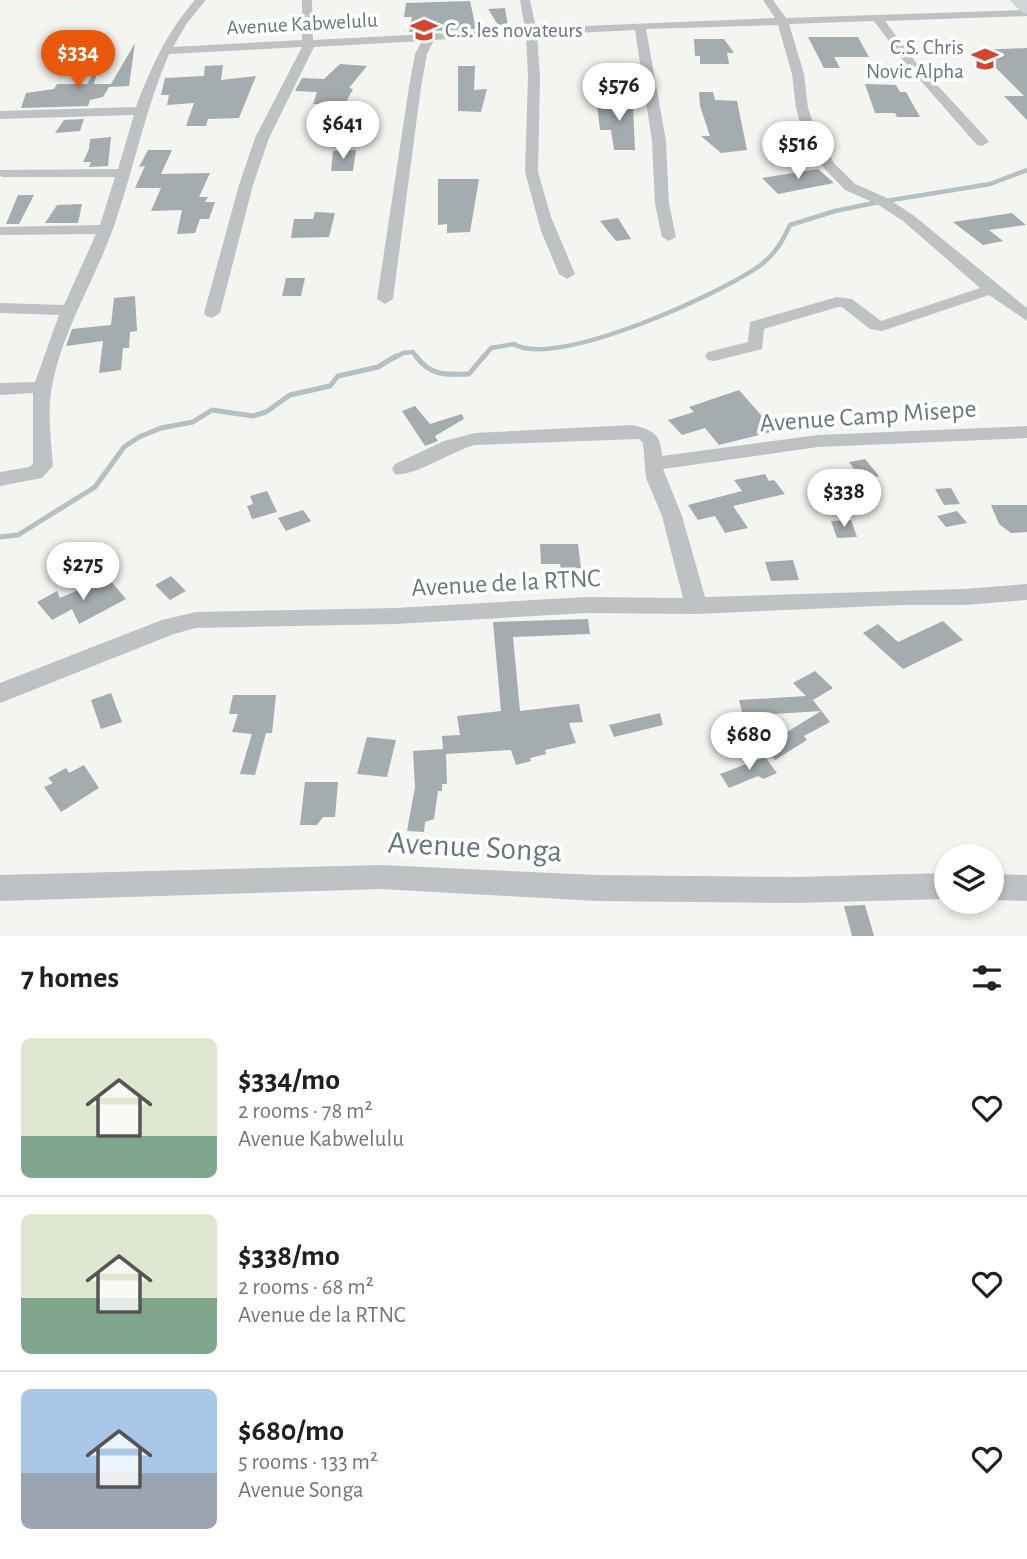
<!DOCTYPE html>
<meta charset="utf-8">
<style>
:root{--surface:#fff;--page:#f6f6f6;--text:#202124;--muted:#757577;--line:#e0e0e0;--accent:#ea580c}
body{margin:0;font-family:"Alegreya Sans",sans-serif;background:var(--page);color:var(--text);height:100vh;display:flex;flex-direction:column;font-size:26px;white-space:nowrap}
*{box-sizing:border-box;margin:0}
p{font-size:23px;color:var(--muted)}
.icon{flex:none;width:38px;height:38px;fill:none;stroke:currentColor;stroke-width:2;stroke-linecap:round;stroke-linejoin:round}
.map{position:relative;height:936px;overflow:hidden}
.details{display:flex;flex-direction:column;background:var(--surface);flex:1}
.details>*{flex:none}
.buttons{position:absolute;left:934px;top:844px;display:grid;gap:14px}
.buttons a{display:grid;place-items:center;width:70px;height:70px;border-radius:50%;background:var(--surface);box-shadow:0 4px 10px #0003;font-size:35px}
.price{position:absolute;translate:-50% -60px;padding:0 16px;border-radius:24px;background:#fff;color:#222;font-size:23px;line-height:46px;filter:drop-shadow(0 2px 4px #0008)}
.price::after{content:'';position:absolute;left:50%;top:42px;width:21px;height:16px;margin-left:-10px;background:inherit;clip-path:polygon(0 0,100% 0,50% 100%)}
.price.on{background:var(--accent);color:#fff}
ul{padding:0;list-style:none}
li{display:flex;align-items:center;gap:21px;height:175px;padding:0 21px}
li+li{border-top:2px solid var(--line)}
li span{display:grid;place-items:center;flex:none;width:196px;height:140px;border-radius:10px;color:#555}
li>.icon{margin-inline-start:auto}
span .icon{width:84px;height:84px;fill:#fffc;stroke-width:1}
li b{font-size:30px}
h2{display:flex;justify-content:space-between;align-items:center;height:84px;padding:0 21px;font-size:30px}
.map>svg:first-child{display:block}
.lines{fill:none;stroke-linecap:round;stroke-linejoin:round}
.stream-far1{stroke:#b4c0c3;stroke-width:4.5}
.stream{stroke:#b4c0c3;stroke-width:5}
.building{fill:#a4acaf}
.street{fill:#bec2c5;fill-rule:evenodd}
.secondary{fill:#d1d6d9;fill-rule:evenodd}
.labels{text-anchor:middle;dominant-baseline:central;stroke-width:7;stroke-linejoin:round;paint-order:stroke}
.far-street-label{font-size:21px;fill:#66777f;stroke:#fff}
.far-poi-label{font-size:21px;fill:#66777f;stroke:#fff;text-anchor:start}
.street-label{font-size:26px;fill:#66777f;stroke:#fff}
.near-street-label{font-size:32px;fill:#66777f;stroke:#fff}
</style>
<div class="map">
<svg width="1027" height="936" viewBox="0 0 1027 936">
<rect width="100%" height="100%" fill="#f4f4f1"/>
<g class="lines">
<path class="stream-far1" d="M886,201L990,184L1027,170
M394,358L403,353L413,352L417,358
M483,358L491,348L514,344C555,370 725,292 762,264C776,253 783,240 790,225L835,211L879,202"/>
<path class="stream" d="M416,356C430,376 446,375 469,374L484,356
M0,537L18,535L95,487L124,447L139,437L161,428L193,422L212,410L253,416L266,412L290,395L330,386L338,376L378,367L396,356"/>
</g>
<path class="building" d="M470,1L476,29L409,32L412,17H404L406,3Z
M505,8L508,27L500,28L488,9Z
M808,37H858L869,57H834L840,68H824Z
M694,39H724L734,53H727L729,64H700V56H695Z
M135,43L129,86L109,87L103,97L90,100L88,106L21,108L26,93L54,89L57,84H87L93,74L96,76L94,84H111Z
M70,47H89L81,61L61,63Z
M1027,48V120L1004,96H1024L978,50Z
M340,64L367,66L349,88L353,89L332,129L312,128L325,104H313L317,92L295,91L302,78L324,79Z
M223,65L221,80L256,76L239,118L208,119L206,126H186L194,103L167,105L169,95H161L165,78L204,76L205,66Z
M458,66H475L474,90L487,89L481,112L458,111Z
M865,84L896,85L900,92H906L920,117H897L895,113H875Z
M699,92H713L715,100L737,101L747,150L721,153L701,136H710L700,106Z
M612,96L628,97L627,105L633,106L635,150H614L611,130H600L597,105H611Z
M84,119L80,131L55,133L64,120Z
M111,137L108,166L89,167L91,162H83L89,149L90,139Z
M148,150H172L161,174L210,173L199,197H208L205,202H215L209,219H200L195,233L177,234L182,210L151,211L161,188H135L145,166L139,167Z
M356,150L353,171H331L333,151Z
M818,169L834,183L778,194L762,178Z
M438,179H479L470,232L447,233V224L438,225Z
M18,195H34L19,224H6Z
M82,204L78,223H45L57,205Z
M315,212L335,213L329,237L291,238L294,219H313Z
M1012,213L1026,225L989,230L1003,241L983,245L953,222Z
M618,218L631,239L616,241L600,221Z
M286,278H305L301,296H282Z
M135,296L137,331L130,332L129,348H123L121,370L99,373L103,341L66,346L72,329L111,325L114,298Z
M739,390L775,431L719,445L705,428L682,435L668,420L694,412L689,407Z
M415,406L430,424L462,414L464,419L435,436L438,441L425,446L402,411Z
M865,459L879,476L862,480L849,462Z
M765,474L769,481L774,480L785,494L733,506L748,528L725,533L715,516L698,520L688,505L742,491L734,480Z
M951,488L960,504L944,505L935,489Z
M267,491L277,512L252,519L247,506L253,504L250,496Z
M991,505H1027V532L1011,533L999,524Z
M303,510L311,521L286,531L278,518Z
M957,511L967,523L946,527L937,516Z
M851,520L857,537L837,538L831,521Z
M540,544H578L581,568L561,569L560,564H541Z
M793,560L799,580L771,581L765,562Z
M171,576L186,591L170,600L155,585Z
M109,579L126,599L79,624L72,609L52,620L37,602L57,591L60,598L81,589L82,593Z
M588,619L590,634L513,637L520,711L579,704L583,722L569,723L576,743L545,750L546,754L530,758L531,761L516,765L511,750L446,754L447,784H442V791H438L434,819L425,822L424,832L407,831L415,787L413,751L443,749L442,736L460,735L457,716L501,711L493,622Z
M943,621L963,640L903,669L863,633L878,624L898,642Z
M815,671L833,688L813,700L830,722L804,736L807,740L775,760L763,747L821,711L743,716L739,700L806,696L793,683Z
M111,693L122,722L101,729L91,700Z
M233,695H276L272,733H266L255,775L240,774L252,734L232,732L238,714H229Z
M660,713L663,725L614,737L609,725Z
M367,737L396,740L387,777L357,774Z
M765,757L777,773L763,779L758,776L729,788L720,774Z
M84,765L99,788L61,812L44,787L53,783L48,778L66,768L69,773Z
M305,782H338L335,817H323L317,825H300Z
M865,905L874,936H852L844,906Z"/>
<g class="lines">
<path class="street" d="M195,0H206L187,23L173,47L302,40V0H312L313,40L525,29L520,0H530L536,28L775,18L763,0H773L786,18L1027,10V16L885,21L914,60L987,139L989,142L982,146L977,145L906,64L874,21L789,24L804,74L808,108L817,134L834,163L855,184L887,198L913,215L1027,308V321L989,295L882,331L870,329L842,307H838L764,329L762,349L714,361L708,360L705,356L708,352L748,342L750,322L837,297L852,299L881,321L980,288L903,221L877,204L845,190L824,168L803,134L796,108L792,74L778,25L646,29L666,141L669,204L676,237L669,241L662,237L655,204L652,141L635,30L537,35L540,77L538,172L551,217L575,274L567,279L559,274L541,231L525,172L528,77L526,35L434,40L427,54L421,87L393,299L385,304L377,299L409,87L415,54L422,41L314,47L269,138L253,185L220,313L212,318L206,316L204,313L239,185L255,138L302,47L169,54C145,110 134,168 114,226C95,280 63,329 52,386C47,412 51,440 53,466L42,478L0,486V472L29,467L33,464V393L0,395V383L35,382L59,315L0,313V303L64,305L96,234L0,235V227L100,225L115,177H3L0,176V170L118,169L134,115L0,119V111L136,107C151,67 167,32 195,0Z
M632,425C653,430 661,434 662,456L818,435L1027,426V438L818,447L663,469L682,516L705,597L964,589L1027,584V600L964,605H902L696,614L586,613L396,624L196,628L174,634L0,703V683L162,620L196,612L396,608L586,597L683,598L662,516L646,478L643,443L639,439L475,445C454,450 412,478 395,474L392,469L395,464L444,441L475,433Z
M381,865L597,875L794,877L947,873V899L794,903L597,901L381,889L0,901V875Z
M992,874L1027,875V901L992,900Z"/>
<path class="secondary" d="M1010,0H1027V14L1021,12Z"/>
</g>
<defs>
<symbol id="school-bare" viewBox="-9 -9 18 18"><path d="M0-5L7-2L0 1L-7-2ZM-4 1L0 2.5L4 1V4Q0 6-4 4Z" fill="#d44531" stroke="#fff" stroke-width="2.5" paint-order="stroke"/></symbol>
</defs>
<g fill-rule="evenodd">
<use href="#school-bare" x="405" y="11" width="38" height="38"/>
<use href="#school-bare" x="966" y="40" width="38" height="38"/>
</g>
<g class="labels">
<g class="far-street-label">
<text transform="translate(302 24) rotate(-3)">Avenue Kabwelulu</text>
</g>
<g class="far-poi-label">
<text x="445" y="30">C.s. les novateurs</text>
<text x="964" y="47" text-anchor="end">C.S. Chris<tspan x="964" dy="24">Novic Alpha</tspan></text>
</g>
<g class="street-label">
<text transform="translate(868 416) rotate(-4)">Avenue Camp Misepe</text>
<text transform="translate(506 583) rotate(-3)">Avenue de la RTNC</text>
</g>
<g class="near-street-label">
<text transform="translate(475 847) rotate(3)">Avenue Songa</text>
</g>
</g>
</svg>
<div class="buttons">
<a><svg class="icon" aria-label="layers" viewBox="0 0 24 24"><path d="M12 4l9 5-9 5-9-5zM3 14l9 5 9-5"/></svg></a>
</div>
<b class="price on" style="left:78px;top:90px">$334</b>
<b class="price" style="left:619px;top:123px">$576</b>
<b class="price" style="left:343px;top:161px">$641</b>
<b class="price" style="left:798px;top:181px">$516</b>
<b class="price" style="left:844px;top:529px">$338</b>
<b class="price" style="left:83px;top:602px">$275</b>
<b class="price" style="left:749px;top:772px">$680</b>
</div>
<section class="details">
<h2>7 homes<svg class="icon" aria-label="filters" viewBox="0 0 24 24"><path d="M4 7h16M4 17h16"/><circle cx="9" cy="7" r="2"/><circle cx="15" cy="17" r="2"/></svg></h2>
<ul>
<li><span style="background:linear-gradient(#dfe7d0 70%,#7fa58c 0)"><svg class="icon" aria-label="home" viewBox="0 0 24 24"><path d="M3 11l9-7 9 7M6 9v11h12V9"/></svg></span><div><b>$334/mo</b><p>2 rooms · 78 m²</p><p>Avenue Kabwelulu</p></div><svg class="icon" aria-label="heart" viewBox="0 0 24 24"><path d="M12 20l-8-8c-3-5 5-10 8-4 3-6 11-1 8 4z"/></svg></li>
<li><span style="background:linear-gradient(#dfe7d0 60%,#7fa58c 0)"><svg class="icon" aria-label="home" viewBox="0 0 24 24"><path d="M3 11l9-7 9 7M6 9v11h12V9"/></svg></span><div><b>$338/mo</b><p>2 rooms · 68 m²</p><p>Avenue de la RTNC</p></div><svg class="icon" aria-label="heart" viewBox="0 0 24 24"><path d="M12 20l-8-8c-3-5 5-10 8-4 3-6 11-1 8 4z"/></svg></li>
<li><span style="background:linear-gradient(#a9c7e8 60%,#9aa5b1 0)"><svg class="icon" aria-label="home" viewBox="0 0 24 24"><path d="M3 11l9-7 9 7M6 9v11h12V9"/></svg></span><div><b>$680/mo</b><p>5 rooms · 133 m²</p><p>Avenue Songa</p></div><svg class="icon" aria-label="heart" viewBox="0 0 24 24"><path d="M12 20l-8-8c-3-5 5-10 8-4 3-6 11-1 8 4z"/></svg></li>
</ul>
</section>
